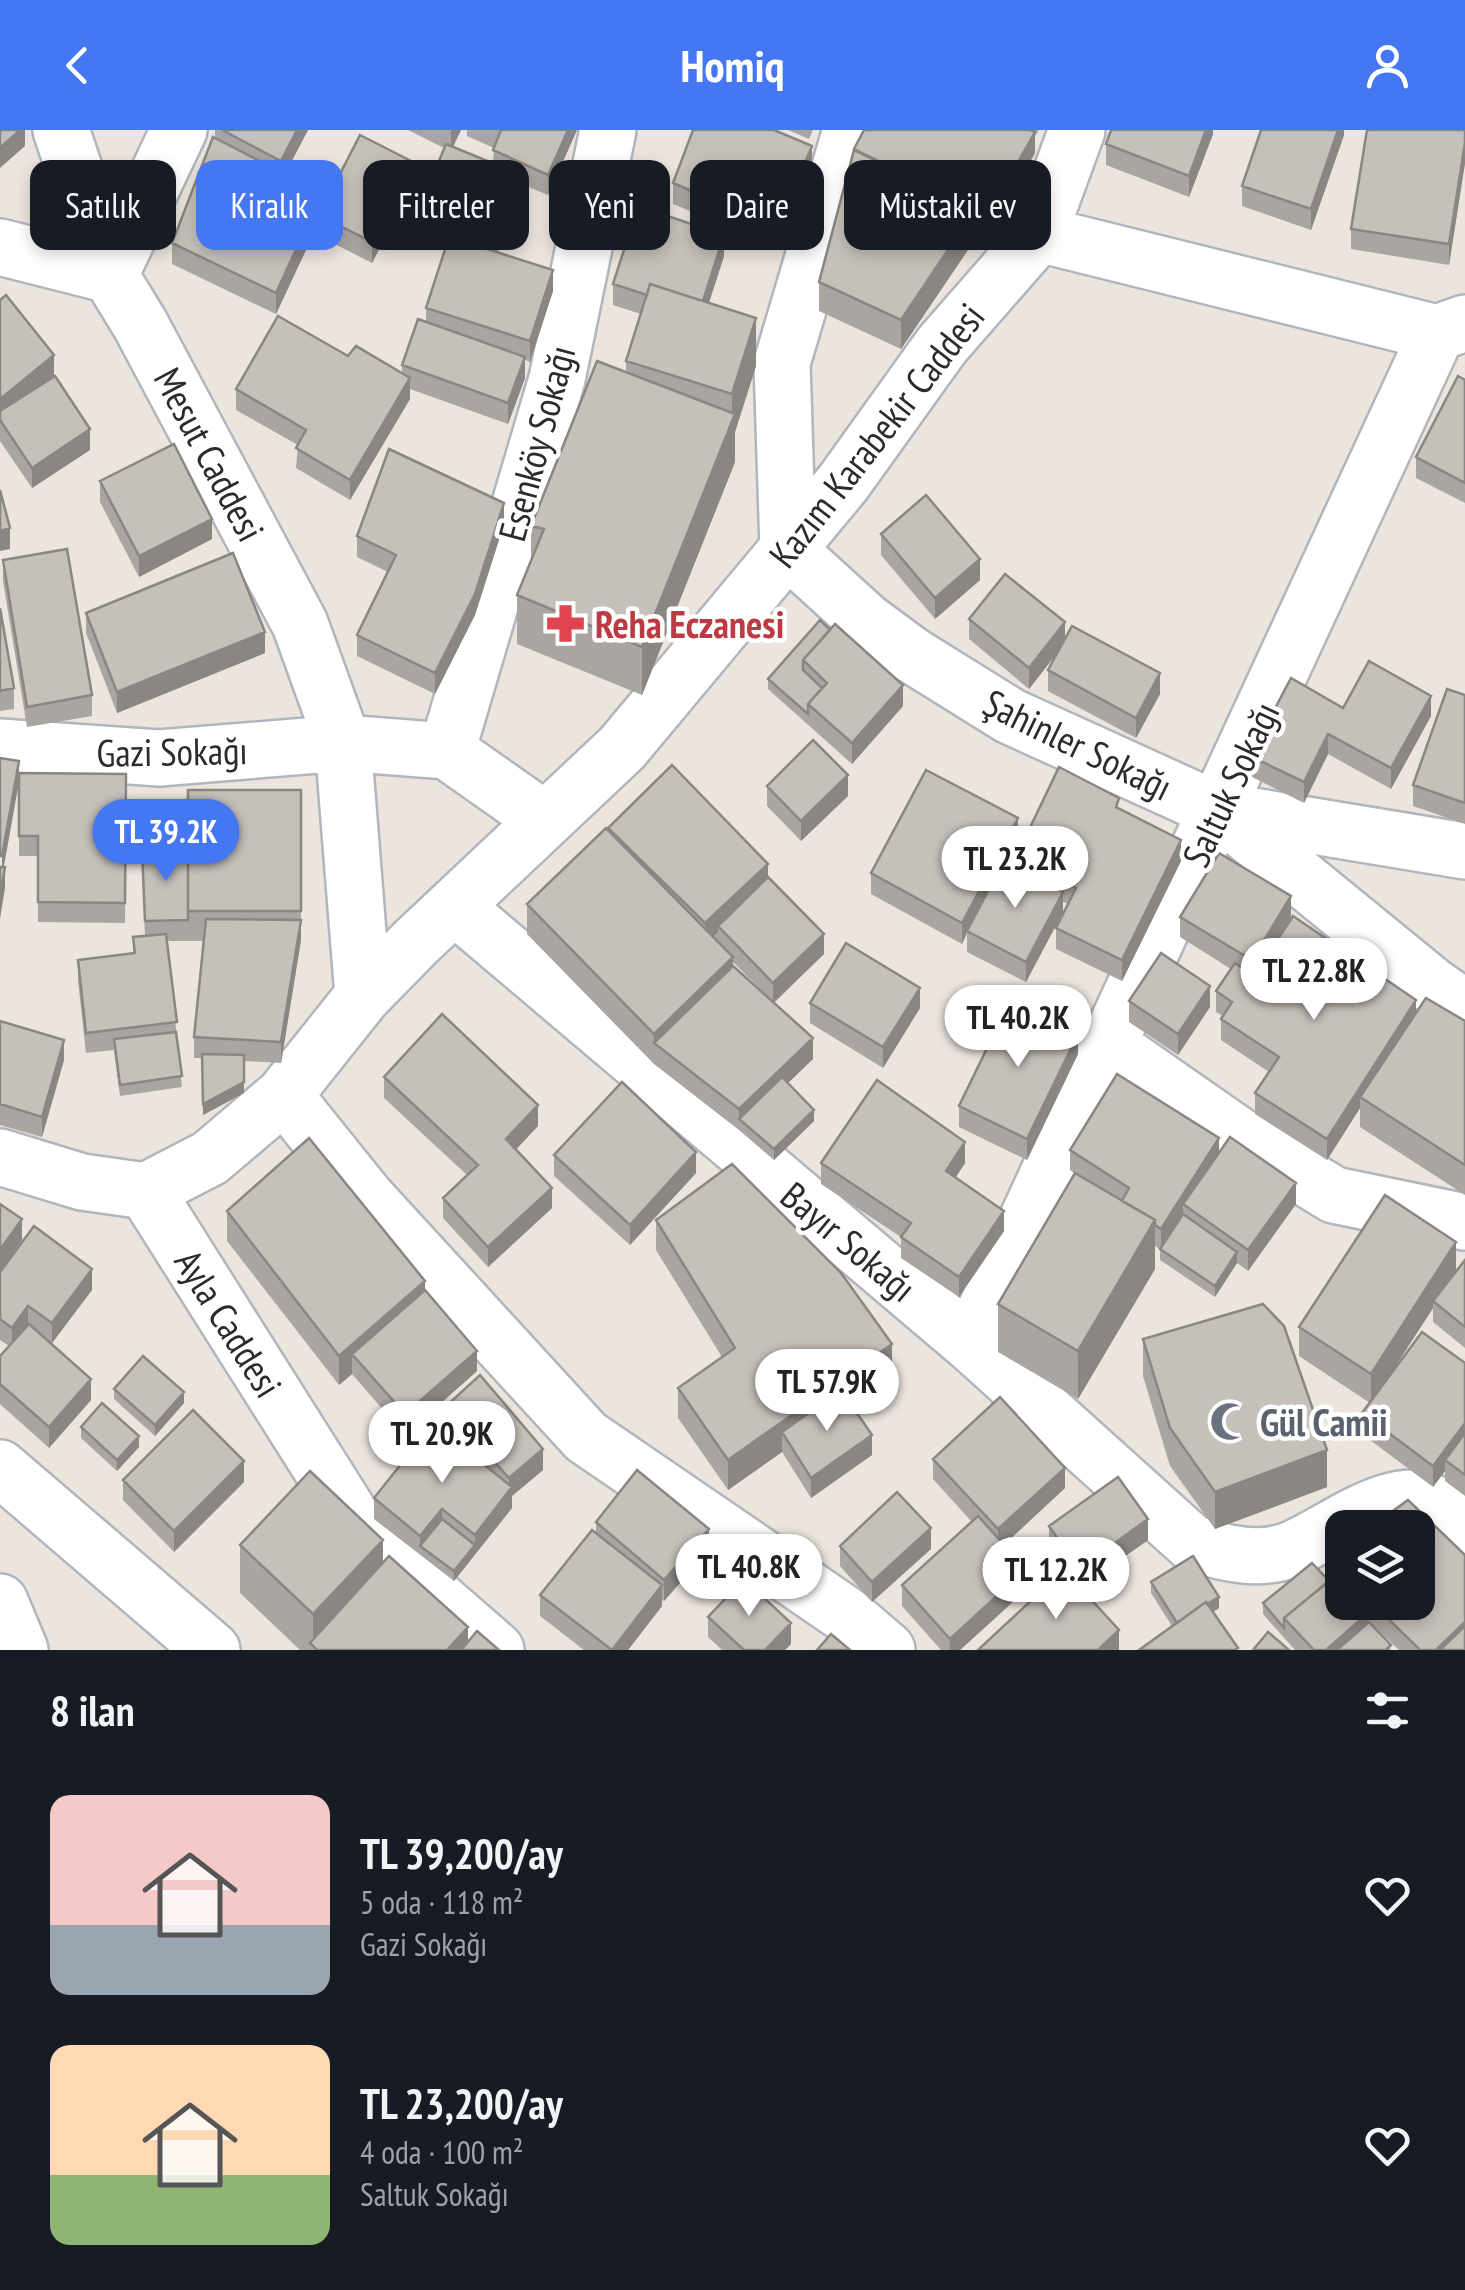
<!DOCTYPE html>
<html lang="tr">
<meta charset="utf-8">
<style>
:root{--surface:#171b24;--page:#20242c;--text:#f1f3f6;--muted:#9ea1a6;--accent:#4577f2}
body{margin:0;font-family:"PT Sans Narrow",sans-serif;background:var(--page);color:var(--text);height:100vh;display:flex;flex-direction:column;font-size:38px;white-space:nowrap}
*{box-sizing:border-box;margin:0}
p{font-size:32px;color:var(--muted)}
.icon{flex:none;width:55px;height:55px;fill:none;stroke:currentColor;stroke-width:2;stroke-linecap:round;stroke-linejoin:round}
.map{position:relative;height:1520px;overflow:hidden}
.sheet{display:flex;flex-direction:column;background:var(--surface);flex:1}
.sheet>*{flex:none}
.guide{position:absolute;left:30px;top:30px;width:1405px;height:90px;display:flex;gap:20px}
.buttons{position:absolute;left:1325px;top:1380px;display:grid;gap:20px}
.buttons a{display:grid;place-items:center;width:110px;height:110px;border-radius:20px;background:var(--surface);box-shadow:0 5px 15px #0003;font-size:50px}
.price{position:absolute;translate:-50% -85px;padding:0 22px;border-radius:35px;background:#fff;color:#222;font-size:32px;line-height:65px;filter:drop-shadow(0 2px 5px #0008)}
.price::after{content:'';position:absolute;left:50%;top:60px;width:30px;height:22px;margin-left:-15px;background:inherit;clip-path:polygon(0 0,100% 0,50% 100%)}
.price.on{background:var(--accent);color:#fff}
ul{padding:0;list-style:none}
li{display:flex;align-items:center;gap:30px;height:250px;padding:0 50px}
li span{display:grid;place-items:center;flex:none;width:280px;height:200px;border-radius:20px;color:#555}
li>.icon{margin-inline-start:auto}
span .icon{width:120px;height:120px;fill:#fffc;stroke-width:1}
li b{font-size:42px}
h2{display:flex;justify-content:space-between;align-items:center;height:120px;padding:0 50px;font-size:42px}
.pill{padding:0 35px;border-radius:20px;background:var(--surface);box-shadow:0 5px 15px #0003;font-size:35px;line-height:90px}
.pill.on{background:var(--accent);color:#fff}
header{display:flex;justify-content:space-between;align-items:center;height:130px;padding:0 50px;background:var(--accent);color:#fff;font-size:45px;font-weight:700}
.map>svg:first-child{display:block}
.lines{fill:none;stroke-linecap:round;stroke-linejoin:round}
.minor-casing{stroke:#b1b5be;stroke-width:60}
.minor{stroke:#fff;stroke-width:55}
.wall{fill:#a9a5a0;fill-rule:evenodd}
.shaded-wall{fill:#8a8682}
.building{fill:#c5c0ba;stroke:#8a8682;stroke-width:2.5}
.labels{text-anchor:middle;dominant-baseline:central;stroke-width:9;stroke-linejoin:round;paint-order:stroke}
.street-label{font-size:38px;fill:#2b2b2b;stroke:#fff}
.health-label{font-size:38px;font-weight:bold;fill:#be3a42;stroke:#fff;text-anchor:start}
.worship-label{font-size:38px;font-weight:bold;fill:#5b616d;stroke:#fff;text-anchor:start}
</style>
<header><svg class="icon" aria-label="back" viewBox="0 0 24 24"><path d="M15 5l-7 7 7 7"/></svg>Homiq<svg class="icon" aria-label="person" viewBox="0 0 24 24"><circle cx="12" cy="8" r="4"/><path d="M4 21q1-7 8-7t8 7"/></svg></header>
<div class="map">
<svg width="1465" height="1520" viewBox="0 0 1465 1520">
<rect width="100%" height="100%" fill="#ece5de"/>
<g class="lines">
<defs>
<path id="minor" d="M61,0L110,145
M851,0L782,233L788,420L866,491L912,525L1010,586L1219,681L1433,856L1465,878
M1039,104L1077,0
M0,117L110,145L140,194L300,494L343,613L363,866
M110,145L179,0
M0,617L159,628L343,613L447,621L545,690
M447,621L557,249L608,0
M1222,681L1465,721
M454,776L970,1213L1192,1413C1223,1423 1258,1432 1290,1420C1329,1405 1398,1347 1438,1376C1448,1384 1456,1395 1465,1404
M1109,915L1254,1016L1334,1065L1465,1092
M284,965L366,1067L586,1307L845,1484L887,1520
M0,1027L82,1052L146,1061
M146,1061L210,1028L284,965L363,866L416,812L622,618L843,353L942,215L1039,104L1437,203L1465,193
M146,1061L350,1384L372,1412L496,1520
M970,1213L1437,203
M0,1338L212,1520
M0,1472L20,1520"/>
</defs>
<use href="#minor" class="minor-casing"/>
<use href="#minor" class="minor"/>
</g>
<path class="wall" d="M215,0H308L285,44L322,78L413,53L372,133L319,106V92L276,184L172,134V113L215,8Z
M408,0H461L453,17L493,33L494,18L467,6V0H577L548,65L521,54V66L498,122L553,161L530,232L525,230V248L508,294L410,259V269L350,370L296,338L298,315L236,280V259L348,226L402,243V235L426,192V178L480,117L422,92V72L444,18Z
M788,0H813L809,9Z
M864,0H1039L1036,5H1035V23L1001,83L962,61L957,70L976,108L901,219L819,181V152Z
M1213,0V4L1189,67L1106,35V14Z
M1344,0V5L1311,100L1242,76V56Z
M1465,0V33L1449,135L1351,119V99Z
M812,36L778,117L673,74V53Z
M724,126L709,173L756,236L735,302V332L642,565L517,514V465L531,430V396L626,243V231L641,184L613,175V154Z
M0,170L54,246L90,320L32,358L0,311Z
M1465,250V373L1416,348V327Z
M100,351L212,409L139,447L100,372Z
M504,394L475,485L435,564L357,526V505L388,442L357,427V406Z
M881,404L980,450L935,489L881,425Z
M3,430L92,565V586L27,597L3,451Z
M0,478L14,558V579L0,581Z
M86,483L265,523L117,583L86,503Z
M969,489L1065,509L1160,564L1136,608L1048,561V540L1059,520L1029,559L969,509Z
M830,500L903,576L852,634L768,559V549Z
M1465,565V694L1413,676V655Z
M1343,578L1431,586L1391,659L1328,624L1304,673L1250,646V626Z
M19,643L126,644L125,793L38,792V726H19Z
M767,656L848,666L801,711L767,676Z
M188,660H301V810L281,933L244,931V963L203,985L202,928H194V907L204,811H167L182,957L120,966L114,920L86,923L78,851V830L133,824V807L145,806L142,740L188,718Z
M1119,679L1181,731L1122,851L1056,819V798L1068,774L1063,772V782L1026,852L967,822V804L962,814L871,764V743L1018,709L1006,732L1016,737V727Z
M608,700L768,747L824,824L774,873L813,929L788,953L814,991L774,1030L739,1000L654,934L527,804V774ZM733,832L770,869L733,836Z
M1180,787H1291L1276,811L1416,882L1465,891V1065L1360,997V978L1327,1030L1255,984V963L1269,942L1221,910V889L1223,886L1216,882V861L1231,839L1180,807Z
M1129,871L1210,877L1178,925L1129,892Z
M810,873L920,878L883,938L810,893Z
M0,891L64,930L42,1007L0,995Z
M1078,924L1027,1030L959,997V976Z
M384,947L538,996L516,1019L552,1078L488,1137L443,1088V1068L467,1045L384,968Z
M1070,1020L1219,1023L1296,1074L1248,1141L1237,1133L1215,1167L1160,1130V1119L1155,1116V1139L1078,1269L998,1222V1174L1075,1044L1070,1040Z
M554,1025L696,1043L630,1115L554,1046Z
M821,1033H965L955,1048L1004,1101L959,1167L901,1128V1107L821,1054Z
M227,1081L425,1160L477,1241L405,1305L352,1244L339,1255L227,1111Z
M656,1090L892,1244L851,1273L872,1325L811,1368L782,1322L728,1360L678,1288V1258L722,1227L656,1120Z
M1465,1130V1218L1433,1192V1178L1383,1255L1465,1233V1366L1445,1351V1341L1433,1357L1362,1304V1283L1370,1273L1299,1226V1197L1456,1141Z
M0,1142L92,1160L52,1213L45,1208L91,1270L49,1318L0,1274V1226L9,1216L0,1210Z
M1143,1209L1327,1357L1215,1399L1170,1336L1143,1246Z
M114,1259L184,1273L155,1306L114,1269Z
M445,1277L543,1340L512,1366V1378L454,1451L374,1389V1368L465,1320L445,1298Z
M81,1297L139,1317L117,1341L81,1308Z
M933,1329L1065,1358L1004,1415L1026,1460L960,1520H941L902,1476V1455L972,1392L933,1349Z
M123,1350L244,1352L174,1422L123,1370Z
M596,1392L709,1420L664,1471L662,1470V1476L628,1520H584L540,1486V1465L596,1403Z
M1049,1396L1148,1410L1080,1458L1119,1520L1049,1416Z
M240,1415L383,1433L468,1511L499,1520H300L240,1463Z
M840,1416L931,1419L872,1472L840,1436Z
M1342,1418V1472H1418L1465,1520H1399L1369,1491L1391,1520H1295L1263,1484V1473L1327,1449V1430Z
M1151,1452L1219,1478L1213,1482L1238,1520L1172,1496L1151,1463Z
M708,1487L791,1514L785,1520H722L708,1507Z"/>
<path class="shaded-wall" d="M20,0H25V16L0,38V18Z
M297,0H308L281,51V31Z
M451,0H461L451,21Z
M568,0H577L548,65V45Z
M1206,0H1213V4L1189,67V46Z
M1338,0H1344V5L1311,100V79Z
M1035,2V23L1001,83V62Z
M1465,13V33L1449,135V114Z
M812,16V36L778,117V97Z
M413,32V53L372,133V112Z
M962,40V61L946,90V70Z
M521,45V66L497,124V103Z
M322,63V84L319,85V92L276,184V163Z
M976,78V108L901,219V190Z
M724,105V126L699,203V183Z
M553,140V161L530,232V211Z
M756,188V236L735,302V332L642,565V517L732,293V264Z
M54,225V246L0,290V269Z
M525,227V248L508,294V273Z
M410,248V269L350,370V350Z
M90,299V320L32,358V338Z
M504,373V394L475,485L435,564V543Z
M212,389V409L139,447V426Z
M10,398V419L0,421V401Z
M980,429V450L935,489V468Z
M1065,492V513L1029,559V538Z
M265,502V523L117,583V562Z
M1160,543V564L1136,608V588Z
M903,555V576L852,634V613Z
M1431,566V586L1391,659V638Z
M1328,604V624L1304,673V652Z
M19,631V652L2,747V726Z
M848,645V666L801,711V691Z
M1018,688V709L969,802L967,801L962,814V793Z
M1181,710V731L1122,851V830Z
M768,734V755L718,796V802L705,814V793Z
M5,737V758L0,789V768Z
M1063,762V782L1026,852V832Z
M1291,766V787L1252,851V830Z
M301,790V810L281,933V912Z
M824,804V824L773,873V853Z
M733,827V857L654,913V904Z
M1210,856V877L1178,925V904Z
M920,858V878L883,938V917Z
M1416,870V891L1360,967V978L1327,1030V1009Z
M1078,904V924L1027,1030V1009Z
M813,908V929L745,994L739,989V1000V979Z
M64,910V930L42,1007V987Z
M244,952V963L203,985V974Z
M538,975V996L506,1030V1009Z
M814,980V991L774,1030V1019Z
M1219,1008V1029L1183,1074V1085L1161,1119V1099Z
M965,1012V1033L946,1062V1041Z
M696,1022V1043L630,1115V1095Z
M1296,1053V1074L1248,1141V1120Z
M552,1058V1078L488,1137V1117Z
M1004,1081V1101L959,1167V1147Z
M22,1089V1110L0,1141V1120Z
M1155,1090V1139L1078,1269V1221Z
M1456,1112V1141L1433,1171V1178L1371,1274V1244Z
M1237,1122V1133L1215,1167V1156Z
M92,1139V1160L52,1213V1193Z
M425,1151V1181L352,1224V1244L339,1255V1226Z
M28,1176V1196L12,1219V1198Z
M892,1214V1244L791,1316L782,1302V1322L728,1360V1330Z
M477,1221V1241L405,1305V1284Z
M91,1249V1270L49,1318V1297Z
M184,1262V1273L155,1306V1295Z
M1465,1293V1314L1445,1330V1341L1433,1357V1336Z
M872,1305V1325L811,1368V1348Z
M139,1306V1317L117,1341V1330Z
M543,1319V1340L512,1366V1378L454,1451V1441L475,1415V1405L509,1361V1348Z
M1327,1320V1357L1215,1399V1362Z
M244,1331V1352L174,1422V1401Z
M1065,1338V1358L998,1420V1399Z
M442,1379V1400L420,1416V1406Z
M1148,1389V1410L1079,1459V1439Z
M931,1398V1419L872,1472V1452Z
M709,1399V1420L664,1471V1450Z
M383,1410V1459L313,1516V1484Z
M1026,1439V1460L960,1520H950V1509Z
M662,1455V1476L628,1520H612Z
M1219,1467V1478L1177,1504V1493Z
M1369,1482V1503L1349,1520H1326Z
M1465,1492V1513L1457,1520H1436Z
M791,1493V1514L785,1520H765Z
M468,1497V1520H447Z
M1119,1500V1520H1098Z"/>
<path class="building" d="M0,0H20L0,18Z
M222,0H297L281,31Z
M500,0H568L548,45L493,20L501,0Z
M693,0H774L812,16L778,97L673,53Z
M864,0H1030L1035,2L1001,62L962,40L948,65L854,19Z
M1111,0H1206L1189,46L1106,14Z
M1261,0H1338L1311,79L1242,56Z
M1367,0H1465V13L1449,114L1351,99Z
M360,5L413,32L372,112L319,85Z
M213,7L322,63L276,163L172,113Z
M446,14L521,45L497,103L422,72Z
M854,20L976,78L901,190L819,152Z
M638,76L724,105L703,171L650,154L647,165L613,154Z
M449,107L553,140L530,211L426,178Z
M650,154L756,188L732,264L626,231Z
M6,165L54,225L0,269V170Z
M278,186L348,226L356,216L410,248L350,350L296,318L306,300L236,259Z
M418,189L525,227L508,273L402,235Z
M597,231L735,284L642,517L517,465L544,399L531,396Z
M55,246L90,299L32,338L0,290V281Z
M1458,246L1465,250V353L1416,327Z
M174,314L212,389L139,426L100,351Z
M389,319L504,373L475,464L435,543L357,505L396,425L357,406Z
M0,360L10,398L0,401Z
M926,365L980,429L935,468L881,404Z
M67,419L92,565L27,577L3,430Z
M233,423L265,502L117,562L86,483Z
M1005,444L1065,492L1029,538L969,489Z
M0,478L14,558L0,561Z
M820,490L830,500L803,530V540L822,558L808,574V584L768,549Z
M835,494L903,555L852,613L808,574L827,553L803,530Z
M1072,496L1160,543L1136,588L1048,540Z
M1369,531L1431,566L1391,638L1328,604L1304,652L1250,626L1291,548L1343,578Z
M1447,559L1465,565V673L1413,655Z
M813,610L848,645L801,691L767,656Z
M0,628L19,631L2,726H0Z
M672,635L768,734L705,793L608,698Z
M1059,637L1119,668L1116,677L1181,710L1122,830L1056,798L1076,758L1016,727Z
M926,640L1018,688L962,793L871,743Z
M19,643L126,644L125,773L38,772V706H19Z
M188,660H301V781H188Z
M606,698L733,827L654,904L527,774Z
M188,718V790L145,791L142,720Z
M1219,723L1291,766L1252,830L1180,787Z
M1004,731L1063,762L1026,832L967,801Z
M0,737H5L0,768Z
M768,747L824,804L773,853L718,796Z
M1293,786L1416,870L1327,1009L1255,963L1279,927L1221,889L1232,872L1216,861L1235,833L1254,846Z
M206,789L301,790L281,912L194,907Z
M166,804L177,892L86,903L78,830L135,823L133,807Z
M846,813L920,858L883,917L810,873Z
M1161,823L1210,856L1178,904L1129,871Z
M733,836L813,908L739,979L654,913Z
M1426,868L1465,891V1035L1360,967Z
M1010,871L1078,904L1027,1009L959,976Z
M442,884L538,975L506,1009L552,1058L488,1117L443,1068L478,1035L384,947Z
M0,891L64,910L42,987L0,974Z
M176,902L182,946L120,955L114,909Z
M202,924L244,925V952L203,974Z
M1117,944L1219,1008L1161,1099L1155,1095V1090L1122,1071L1129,1058L1070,1020Z
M782,947L814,980L774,1019L739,989Z
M877,950L965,1012L946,1041L1004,1081L959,1147L901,1107L911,1093L821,1033Z
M622,952L696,1022L630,1095L554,1025Z
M1230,1007L1296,1053L1248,1120L1183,1074Z
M309,1008L425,1151L339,1226L227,1081Z
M732,1034L841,1143L892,1214L728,1330L678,1258L735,1218L656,1090Z
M1075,1043L1155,1090L1078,1221L998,1174Z
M1385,1065L1456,1112L1371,1244L1299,1197Z
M0,1074L22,1089L0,1120Z
M1183,1084L1237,1122L1215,1156L1160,1119Z
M34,1096L92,1139L52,1193L28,1176L12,1198L0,1189V1142Z
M1465,1130V1197L1433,1171Z
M425,1160L477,1221L405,1284L352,1224Z
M1263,1174L1284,1196L1327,1320L1215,1362L1170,1298L1143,1209Z
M29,1194L91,1249L49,1297L0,1254V1226Z
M1422,1202L1465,1233V1293L1433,1336L1362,1283Z
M143,1226L184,1262L155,1295L114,1259Z
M480,1245L543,1319L509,1348L445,1277Z
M841,1260L872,1305L811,1348L782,1302Z
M1000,1267L1065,1338L998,1399L933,1329Z
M102,1273L139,1306L117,1330L81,1297Z
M193,1280L244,1331L174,1401L123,1350Z
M433,1294L512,1357L475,1405L442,1379L420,1406L374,1368Z
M1465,1303V1345L1445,1330Z
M637,1340L709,1399L664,1450L596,1392Z
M310,1341L383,1410L313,1484L240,1415Z
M1118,1347L1148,1389L1079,1439L1049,1396Z
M897,1362L931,1398L872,1452L840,1416Z
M1408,1370L1465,1425V1492L1436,1520H1420L1371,1472H1418V1398H1370Z
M978,1386L1026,1439L950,1509L902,1455Z
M442,1389L475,1415L454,1441L420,1416Z
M592,1400L662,1455L612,1520L540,1465Z
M1342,1418V1445L1327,1430Z
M389,1426L468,1497L447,1520H317L310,1513Z
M1193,1426L1219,1467L1207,1474L1206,1472L1177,1493L1151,1452Z
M1312,1433L1329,1451L1284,1488V1498L1263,1473Z
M1064,1440L1119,1500L1098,1520H978Z
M1334,1447L1342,1455V1472H1360L1369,1482L1326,1520H1314L1284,1488Z
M744,1449L791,1493L765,1520H744L708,1487Z
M1206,1472L1238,1518L1235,1520H1139Z
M1369,1492L1391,1515L1386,1520H1337Z
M1465,1496V1520H1440Z
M477,1501L499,1520H461Z
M1268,1502L1289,1520H1253Z
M831,1504L850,1520H817Z"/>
<defs>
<symbol id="pharmacy-bare" viewBox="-9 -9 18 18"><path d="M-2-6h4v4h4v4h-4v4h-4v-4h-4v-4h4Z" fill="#e0444e" stroke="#fff" stroke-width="2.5" paint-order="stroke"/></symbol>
<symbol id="mosque-bare" viewBox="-9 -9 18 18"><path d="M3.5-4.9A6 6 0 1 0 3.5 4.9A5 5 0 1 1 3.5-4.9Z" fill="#6b7280" stroke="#fff" stroke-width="2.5" paint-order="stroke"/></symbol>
</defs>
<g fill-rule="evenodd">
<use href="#pharmacy-bare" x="538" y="466" width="55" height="55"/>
<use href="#mosque-bare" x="1202" y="1264" width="55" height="55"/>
</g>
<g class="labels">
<g class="street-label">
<text transform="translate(876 305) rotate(-52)">Kazım Karabekir Caddesi</text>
<text transform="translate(536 313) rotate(-75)">Esenköy Sokağı</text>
<text transform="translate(210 324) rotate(62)">Mesut Caddesi</text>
<text transform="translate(1078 614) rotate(26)">Şahinler Sokağı</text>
<text transform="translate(172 621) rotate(-1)">Gazi Sokağı</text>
<text transform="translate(1230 654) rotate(-65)">Saltuk Sokağı</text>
<text transform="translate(849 1111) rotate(40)">Bayır Sokağı</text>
<text transform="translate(229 1193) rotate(58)">Ayla Caddesi</text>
</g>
<g class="health-label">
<text x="595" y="493">Reha Eczanesi</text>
</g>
<g class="worship-label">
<text x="1260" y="1291">Gül Camii</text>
</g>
</g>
</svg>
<div class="buttons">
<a><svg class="icon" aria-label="layers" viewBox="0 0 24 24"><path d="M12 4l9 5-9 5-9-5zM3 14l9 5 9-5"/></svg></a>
</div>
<b class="price on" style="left:166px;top:754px">TL 39.2K</b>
<b class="price" style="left:1015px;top:781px">TL 23.2K</b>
<b class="price" style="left:1314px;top:893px">TL 22.8K</b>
<b class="price" style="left:1018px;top:940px">TL 40.2K</b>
<b class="price" style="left:827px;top:1304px">TL 57.9K</b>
<b class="price" style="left:442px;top:1356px">TL 20.9K</b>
<b class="price" style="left:749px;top:1489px">TL 40.8K</b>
<b class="price" style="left:1056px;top:1492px">TL 12.2K</b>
<div class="guide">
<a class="pill">Satılık</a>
<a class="pill on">Kiralık</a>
<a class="pill">Filtreler</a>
<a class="pill">Yeni</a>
<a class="pill">Daire</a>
<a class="pill">Müstakil ev</a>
</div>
</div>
<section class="sheet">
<h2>8 ilan<svg class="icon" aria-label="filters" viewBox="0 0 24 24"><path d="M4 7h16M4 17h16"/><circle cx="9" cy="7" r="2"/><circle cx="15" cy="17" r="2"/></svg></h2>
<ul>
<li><span style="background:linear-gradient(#f6c9c9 65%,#9aa5b1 0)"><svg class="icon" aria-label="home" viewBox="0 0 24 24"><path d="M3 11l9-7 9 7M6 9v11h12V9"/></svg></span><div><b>TL 39,200/ay</b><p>5 oda · 118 m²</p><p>Gazi Sokağı</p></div><svg class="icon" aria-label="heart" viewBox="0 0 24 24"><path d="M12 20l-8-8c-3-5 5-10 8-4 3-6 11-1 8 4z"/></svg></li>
<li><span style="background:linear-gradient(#ffd9b3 65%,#8fb573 0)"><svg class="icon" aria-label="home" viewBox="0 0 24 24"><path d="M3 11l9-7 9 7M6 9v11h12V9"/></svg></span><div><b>TL 23,200/ay</b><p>4 oda · 100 m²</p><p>Saltuk Sokağı</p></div><svg class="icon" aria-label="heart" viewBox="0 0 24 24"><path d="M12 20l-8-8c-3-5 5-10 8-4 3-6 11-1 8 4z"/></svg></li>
</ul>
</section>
